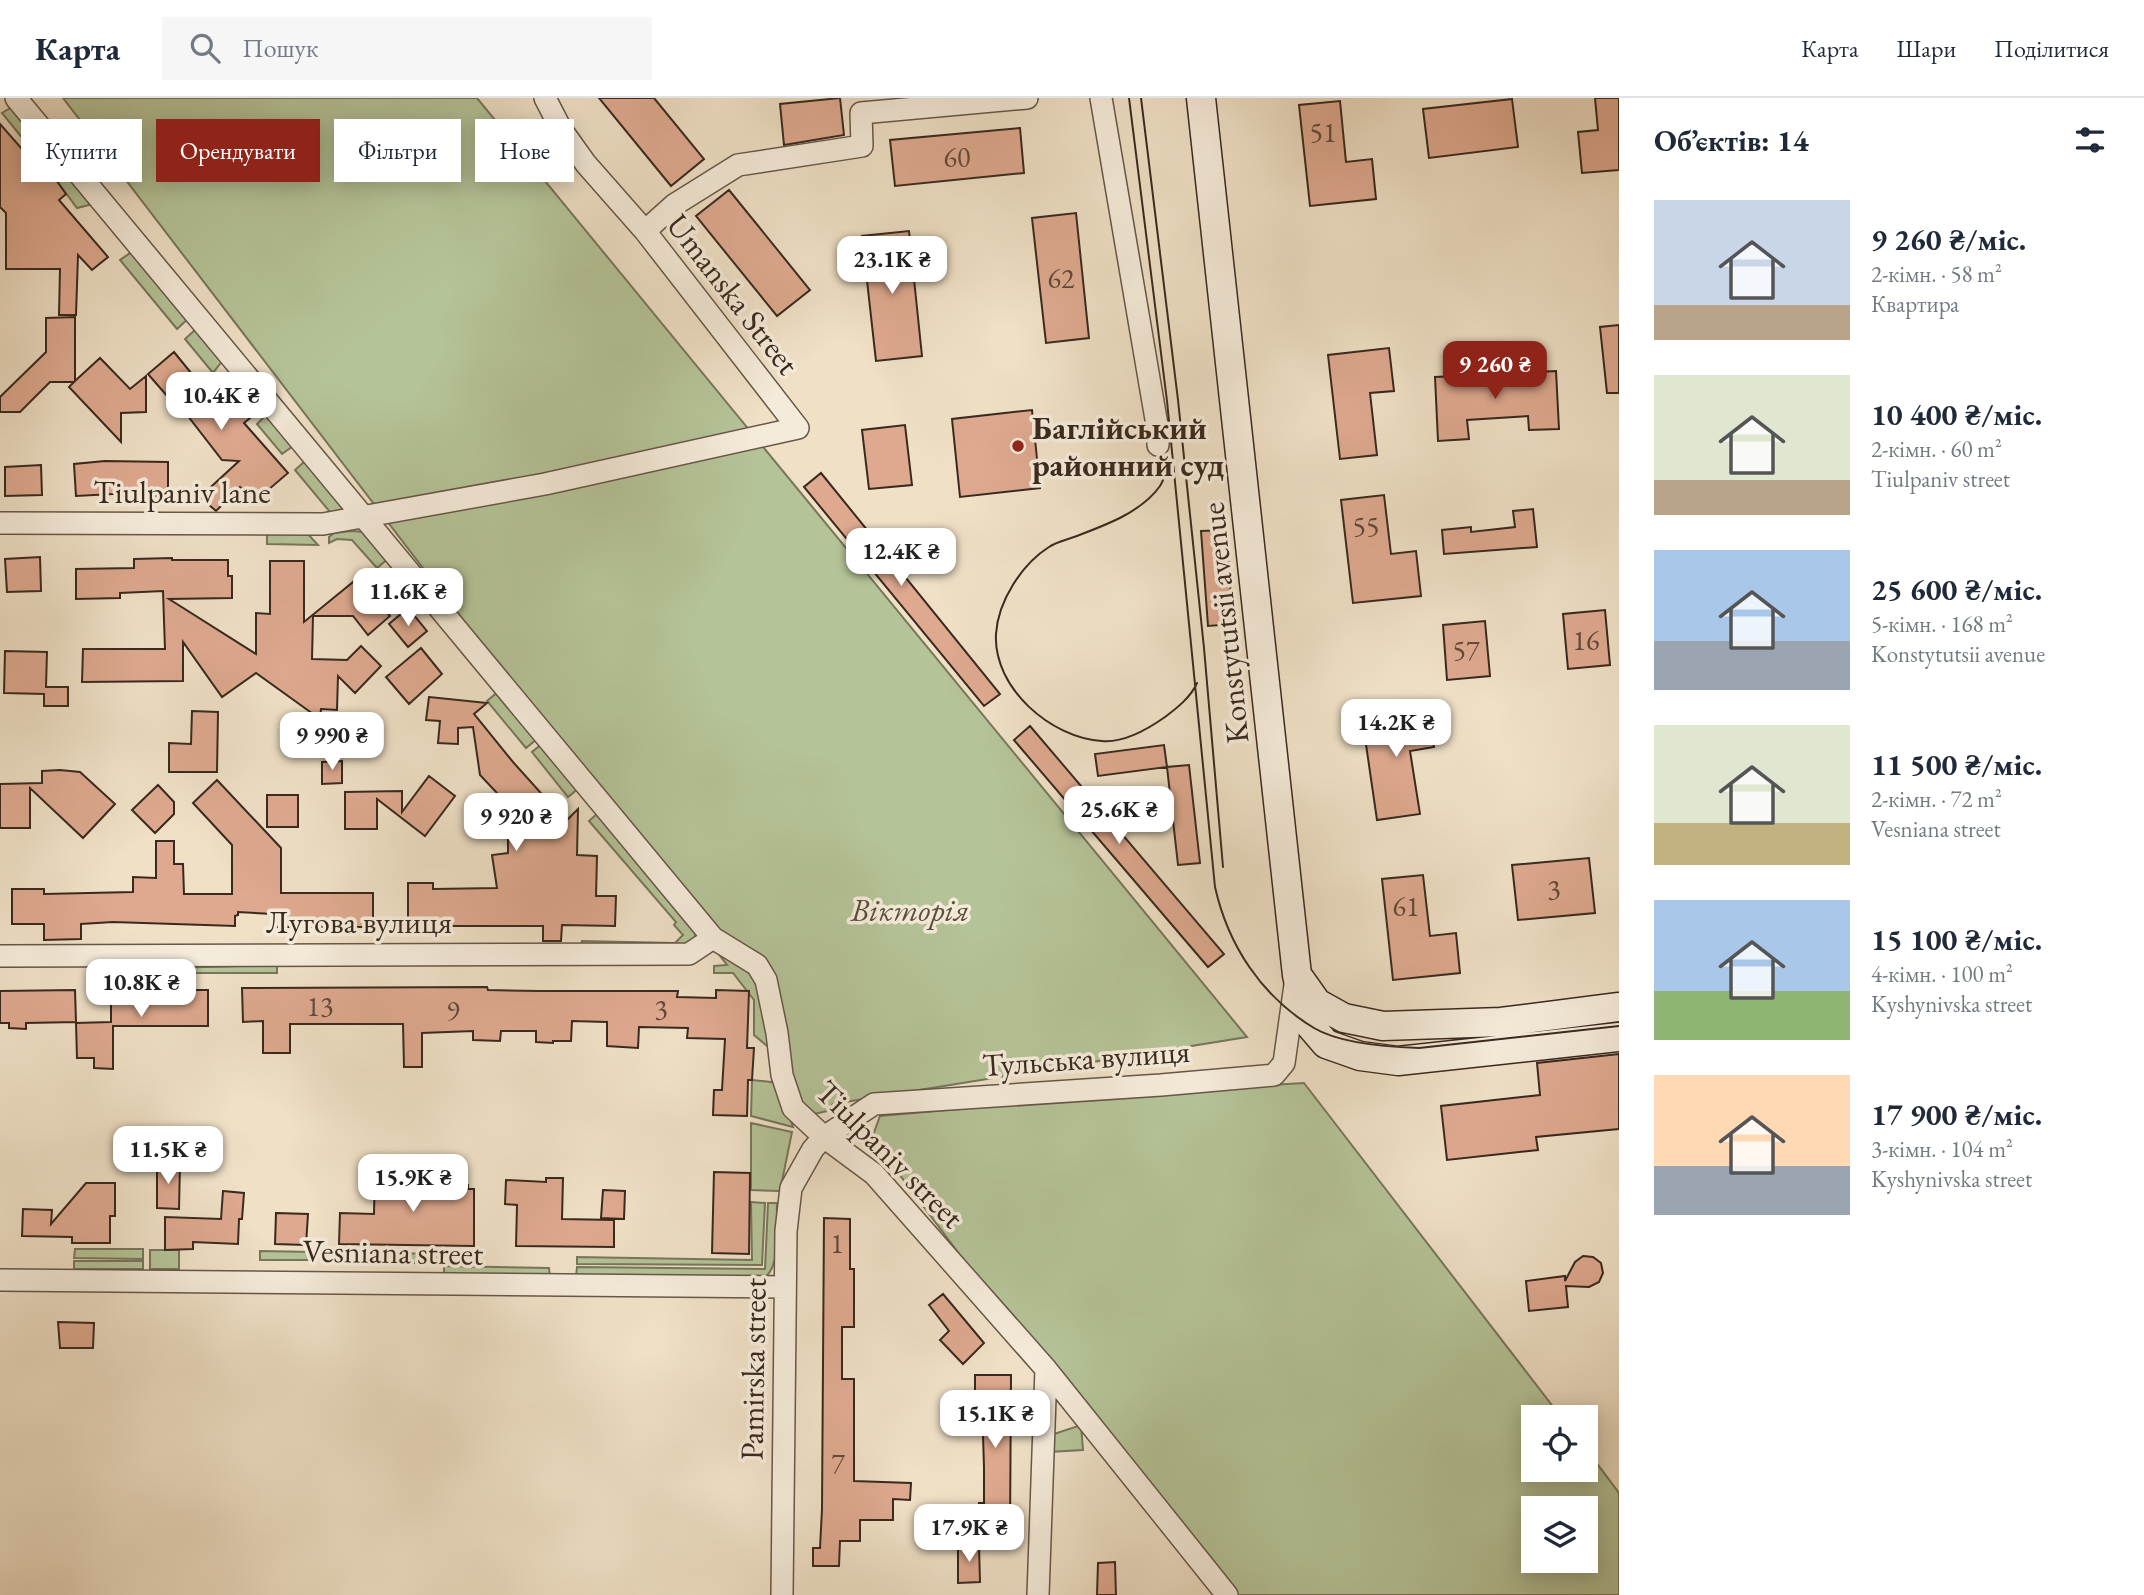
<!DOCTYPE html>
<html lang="uk">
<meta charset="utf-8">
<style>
:root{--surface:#fff;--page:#f6f6f7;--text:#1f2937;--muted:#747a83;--line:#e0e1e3;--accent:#8f2418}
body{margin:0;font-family:"EB Garamond",serif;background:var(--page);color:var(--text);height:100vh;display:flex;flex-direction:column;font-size:26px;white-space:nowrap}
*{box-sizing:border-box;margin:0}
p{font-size:23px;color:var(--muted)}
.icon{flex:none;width:38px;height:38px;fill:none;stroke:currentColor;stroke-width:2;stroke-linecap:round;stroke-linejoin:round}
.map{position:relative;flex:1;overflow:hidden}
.sheet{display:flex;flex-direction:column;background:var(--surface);width:525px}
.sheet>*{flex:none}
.guide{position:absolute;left:21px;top:21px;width:665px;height:63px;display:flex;gap:14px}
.fabs{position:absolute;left:1521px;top:1307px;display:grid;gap:14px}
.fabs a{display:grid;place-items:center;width:77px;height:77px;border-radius:0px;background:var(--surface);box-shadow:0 4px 18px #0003;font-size:35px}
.price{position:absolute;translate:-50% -60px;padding:0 16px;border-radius:14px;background:#fff;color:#222;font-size:23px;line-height:46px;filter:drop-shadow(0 2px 4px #0008)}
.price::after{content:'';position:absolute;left:50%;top:42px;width:21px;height:16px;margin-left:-10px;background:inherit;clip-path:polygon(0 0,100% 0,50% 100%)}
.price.selected{background:var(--accent);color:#fff}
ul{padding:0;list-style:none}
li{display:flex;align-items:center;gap:21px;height:175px;padding:0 35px}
li span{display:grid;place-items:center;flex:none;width:196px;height:140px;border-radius:0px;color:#555}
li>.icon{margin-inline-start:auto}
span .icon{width:84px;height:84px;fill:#fffc;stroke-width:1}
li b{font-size:30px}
h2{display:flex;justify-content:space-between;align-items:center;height:84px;padding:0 35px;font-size:30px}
.tag{padding:0 24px;border-radius:0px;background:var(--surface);box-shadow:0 4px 18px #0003;font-size:24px;line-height:63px}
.tag.selected{background:var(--accent);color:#fff}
header{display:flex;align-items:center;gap:42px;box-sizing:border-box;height:98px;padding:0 35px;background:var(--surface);border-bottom:2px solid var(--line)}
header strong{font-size:33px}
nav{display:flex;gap:38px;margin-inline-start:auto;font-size:24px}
.search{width:490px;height:63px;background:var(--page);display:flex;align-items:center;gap:18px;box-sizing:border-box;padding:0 24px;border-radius:0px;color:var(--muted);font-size:26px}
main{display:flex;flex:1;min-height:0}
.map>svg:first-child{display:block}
.green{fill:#b5c398;stroke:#77765b;stroke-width:2;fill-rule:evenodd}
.building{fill:#dea98f;stroke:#39291e;stroke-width:2}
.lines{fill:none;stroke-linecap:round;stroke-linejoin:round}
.street-casing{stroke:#665748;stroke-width:24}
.secondary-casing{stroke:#39291e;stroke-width:31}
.street{stroke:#f5ebda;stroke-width:21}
.secondary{stroke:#f5ebda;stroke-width:28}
.tram{stroke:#39291e;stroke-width:2}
.poi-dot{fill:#8f2418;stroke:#f5ebda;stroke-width:2.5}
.labels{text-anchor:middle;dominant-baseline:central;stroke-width:7;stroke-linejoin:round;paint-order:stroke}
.number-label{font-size:28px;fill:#62493a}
.street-label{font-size:32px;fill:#39291e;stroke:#f5ebda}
.poi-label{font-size:32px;font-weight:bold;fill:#39291e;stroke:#f5ebda;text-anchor:start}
.park-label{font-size:32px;font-style:italic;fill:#58503c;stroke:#f5ebda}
</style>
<header>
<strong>Карта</strong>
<div class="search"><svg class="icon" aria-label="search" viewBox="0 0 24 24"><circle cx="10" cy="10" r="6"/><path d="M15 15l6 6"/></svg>Пошук</div>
<nav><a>Карта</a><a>Шари</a><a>Поділитися</a></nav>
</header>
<main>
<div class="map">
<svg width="1619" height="1497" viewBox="0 0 1619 1497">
<rect width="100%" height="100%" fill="#efe0c6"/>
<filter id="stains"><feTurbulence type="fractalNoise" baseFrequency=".00286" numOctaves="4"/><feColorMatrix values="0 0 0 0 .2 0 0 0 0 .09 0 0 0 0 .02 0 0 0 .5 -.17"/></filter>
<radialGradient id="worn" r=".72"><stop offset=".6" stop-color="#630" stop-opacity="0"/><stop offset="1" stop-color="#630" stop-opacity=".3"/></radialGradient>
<path class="green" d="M63,0H477L1247,939L833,1006L827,1013L810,1017L798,1009L773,953L754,937V902L733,875H714V868L727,867Z
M17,6L64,63L49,73L2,15Z
M67,69L97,105L77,110L54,79Z
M133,153L189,220L177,231L120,162Z
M196,231L223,262L213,275L185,241Z
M237,280L262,310L251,319L226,289Z
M266,317L293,348L282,356L257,326Z
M305,363L348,416L330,414L295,372Z
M267,433L307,435L318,447L267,446Z
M350,433L366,434L389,460L377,470L352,442L337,441L329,445V439L334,435Z
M396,468L422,499L410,510L384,479Z
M499,593L538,640L526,650L487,603Z
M543,645L579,690L568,699L532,654Z
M599,714L696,835L693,843L680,850L581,849L582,843L675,845L683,837L674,827L676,824L589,723Z
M277,867V875H172V870Z
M752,982L780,985L793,1029L751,1018Z
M1304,985L1561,1319L1533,1320V1372H1586V1351L1619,1395V1497H1238L1027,1246L872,1040L880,1018L1164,993ZM1533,1410H1586V1463H1533Z
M751,1025L792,1034L780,1093L751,1092Z
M751,1104L765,1105L762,1167L577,1166V1159L752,1162Z
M768,1105H777C776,1126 782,1169 763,1181L576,1179L577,1169L765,1171Z
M75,1151H143V1161L74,1160Z
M150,1152H179V1171H150Z
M260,1153L315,1154V1162H260Z
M388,1155L439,1156L440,1165H387Z
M74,1163H143V1171H74Z
M444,1168L549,1170L550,1179L444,1177Z
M1081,1327L1083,1352L1049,1354L1048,1338Z"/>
<path class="building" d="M599,0H654L704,61L671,88Z
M840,0L844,37L784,47L780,6Z
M1595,0H1619V72L1582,75L1578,34L1598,32Z
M1512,1L1518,49L1429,60L1423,11Z
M1340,3L1346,64L1372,61L1376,101L1310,108L1299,7Z
M0,26L49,82L54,79L66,96L59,102L108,159L92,172L78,157L76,217H59L60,171H6V115L0,109Z
M1020,30L1024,75L895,88L890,42Z
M729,92L810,192L777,218L696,118Z
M1076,115L1089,240L1046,245L1032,120Z
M909,133L922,258L876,263L862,138Z
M75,219V283L100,260L130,291L146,278V314L121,315V344L69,289L74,284H50L20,314H0V299L46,254V220Z
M1619,227V295H1607L1600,229Z
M1389,250L1394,293L1370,295L1377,357L1340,361L1328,257Z
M174,254L200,286L213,275L250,320L244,325L288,375L254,404L240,389L216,413L200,399L239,363L222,362L177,304L174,306L148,276Z
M1556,273L1559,331L1529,332L1528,318L1467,322L1469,341L1438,343L1435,279Z
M1032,312L1040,390L960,399L952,321Z
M905,327L912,387L869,391L862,332Z
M105,363L168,364V398H132V395L76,398L74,366Z
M41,367L42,397L5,398V369Z
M821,375L1000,596L984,608L804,389Z
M1384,397L1391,456L1416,453L1421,498L1353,505L1341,402Z
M1533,411L1537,449L1444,456L1442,432L1471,429V434L1515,429L1513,413Z
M1226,432L1233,526L1208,528L1201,433Z
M40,459L41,493L7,494L5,461Z
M172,460V462H228V478H232V500L169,501L256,556V515L270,516V463H304V524L358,480L390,518L368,537L353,518H313L312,561L347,562L361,548L381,568L355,595L338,578L337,612L321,611L320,621L256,575L222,599L183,544V583L82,584L83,551H165L163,493L120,495V500L76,501V471L134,470V461Z
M408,510L427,533L408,549L389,526Z
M1605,512L1610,567L1568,571L1563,516Z
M1485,523L1490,578L1447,582L1443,527Z
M421,550L442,576L409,606L386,579Z
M5,553L47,554L46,589H68V608H44V596L4,595Z
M429,599L487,605L474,616L513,664L566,723L578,711L577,757L597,758L596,798H616L615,828L562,827L561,843H543V828H408V785H433V791L497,790L492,757L508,755V730H530L480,677L473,629L458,630V646L438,645L440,623L426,622Z
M1428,610L1434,649L1410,653L1420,716L1377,722L1362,619Z
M192,613L218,614L217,674H169V645L191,646Z
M1030,628L1224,856L1208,869L1014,642Z
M1164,647L1167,669L1098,678L1095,656Z
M342,663V685L322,686V664Z
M1189,667L1200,765L1178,767L1167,669Z
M60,672L80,674L115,706L83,740L30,690V730H0V686L42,685V673Z
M429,678L455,698L425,738L377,701V731H345V694L402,693V714Z
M217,682L281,750V795H373V829H274L273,816L238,814V817L235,818V828L113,824L81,826V841L44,842V826H12V791H44V796L133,794V779L156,780V743H174V766H183L184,796H232V747L193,705Z
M158,687L174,704V716L155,735L132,712Z
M267,697H298V729H267Z
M1589,760L1595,815L1518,822L1512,767Z
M1423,777L1430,838L1456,835L1460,875L1393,882L1382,781Z
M487,889L488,892L539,893H678L677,899L716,900V892L749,893L747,950H754L752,982H748L747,1018L713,1017L714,992H722L725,941L687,940L688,930L639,929L638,950L607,948V924L572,923L571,943H553V945L536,944V933H501L500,943L473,942V933L422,935V969H404L403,926H290V955H263V923L243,924L242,890Z
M75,892L76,924L26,925V931L9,930V925H0V893Z
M111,892H208V928H113V971L94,970V960H77L76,925L111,924Z
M1619,956V1031L1536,1039L1538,1052L1447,1062L1441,1008L1540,997L1537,965Z
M157,1065H180L179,1111L157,1110Z
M375,1073H407V1083L468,1087V1091H474V1148L339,1146L340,1115L374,1116Z
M714,1074L750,1075L749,1156L712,1155Z
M546,1080H563L562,1121L614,1122V1149L516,1148L517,1107L505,1106L506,1082L546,1084Z
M86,1085H115V1118H110V1145H72V1139L22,1138L23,1111L52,1112L51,1126Z
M603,1092L625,1093L624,1121L601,1120Z
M223,1093L244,1095L242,1121H239L238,1146L193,1144V1151L165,1152V1119L221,1121Z
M276,1115L308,1116L306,1147L275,1146Z
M824,1120L850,1121V1171H854V1229H842V1281H854V1383L911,1385L910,1402L893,1401V1422H860V1443H840L839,1468H813V1450H820L822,1411Z
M1583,1158L1593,1159L1601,1165L1603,1175L1599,1184L1589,1189L1566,1188L1568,1209L1529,1213L1526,1183L1565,1178V1183L1575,1164Z
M943,1196L984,1245L963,1266L940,1242L949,1233L929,1207Z
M58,1224L94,1225L93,1250H60Z
M975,1277H1011L1010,1435H979V1405H984V1370L983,1336H975Z
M958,1448H979L980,1484L958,1485Z
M1115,1464L1116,1497H1097L1098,1465Z"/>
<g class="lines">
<defs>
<path id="street" d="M16,0L713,840L757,867L766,882L777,935L782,977L793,1010L824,1039L874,1076L1046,1271L1227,1497
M1101,0L1158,333V347
M645,133L674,107L738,67L862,48L861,15L1027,0
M0,425L323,426L545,386L798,330L645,133L586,66L561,31L545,0
M0,858L689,856L713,840
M0,1182L785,1189
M782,1497L786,1133L791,1090L813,1051L824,1039L874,1006L1161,987L1274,977L1284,965L1295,887
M1038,1497L1046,1271"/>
<path id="secondary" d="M1201,0L1297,877L1308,925L1326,946L1360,958L1398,963L1619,939
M1300,881L1317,905L1344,920L1383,928L1501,924L1619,909"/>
</defs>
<use href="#street" class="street-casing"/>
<use href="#secondary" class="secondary-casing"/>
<use href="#street" class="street"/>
<use href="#secondary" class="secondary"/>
<path class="tram" d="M1129,0L1167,303L1215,789C1228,847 1261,898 1314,930C1341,946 1387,949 1419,950L1619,928
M1141,0L1178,302L1204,550L1223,769
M1169,358C1167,367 1165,381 1160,388C1141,415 1103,428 1074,439C1066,442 1056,444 1049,449C1022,466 998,503 996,536C993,590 1051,640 1102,643C1123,645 1148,631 1165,619C1177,610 1191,599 1197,585"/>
</g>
<circle class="poi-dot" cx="1018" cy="348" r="7"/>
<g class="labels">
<g class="number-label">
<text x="1323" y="34">51</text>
<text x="957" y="59">60</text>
<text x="1061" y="180">62</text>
<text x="1366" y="428">55</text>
<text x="1586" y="542">16</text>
<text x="1466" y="552">57</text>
<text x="1554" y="791">3</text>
<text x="1406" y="808">61</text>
<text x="320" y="908">13</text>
<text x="661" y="911">3</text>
<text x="453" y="912">9</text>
<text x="837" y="1145">1</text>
<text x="838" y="1365">7</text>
</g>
<g class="street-label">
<text transform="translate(733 196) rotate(52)">Umanska Street</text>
<text x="182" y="394">Tiulpaniv lane</text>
<text transform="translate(1225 525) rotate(-96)">Konstytutsii avenue</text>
<text x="359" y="824">Лугова вулиця</text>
<text transform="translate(1086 960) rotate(-4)">Тульська вулиця</text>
<text transform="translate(890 1056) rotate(45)">Tiulpaniv street</text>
<text transform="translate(393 1154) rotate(1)">Vesniana street</text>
<text transform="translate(753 1271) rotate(-89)">Pamirska street</text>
</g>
<g class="poi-label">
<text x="1032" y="330">Баглійський<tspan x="1032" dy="37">районний суд</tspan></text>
</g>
<g class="park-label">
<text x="910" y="812">Вікторія</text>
</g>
</g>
<rect width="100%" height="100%" filter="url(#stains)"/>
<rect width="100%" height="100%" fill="url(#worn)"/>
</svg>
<div class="fabs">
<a><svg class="icon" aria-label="locate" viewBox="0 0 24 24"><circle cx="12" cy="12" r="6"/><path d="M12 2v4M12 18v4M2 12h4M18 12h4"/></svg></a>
<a><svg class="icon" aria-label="layers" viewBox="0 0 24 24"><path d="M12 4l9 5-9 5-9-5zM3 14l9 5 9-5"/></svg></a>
</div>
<b class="price" style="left:892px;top:198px">23.1K ₴</b>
<b class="price selected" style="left:1495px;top:303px">9 260 ₴</b>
<b class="price" style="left:221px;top:334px">10.4K ₴</b>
<b class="price" style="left:901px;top:490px">12.4K ₴</b>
<b class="price" style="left:408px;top:530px">11.6K ₴</b>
<b class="price" style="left:1396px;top:661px">14.2K ₴</b>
<b class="price" style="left:332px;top:674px">9 990 ₴</b>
<b class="price" style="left:1119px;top:748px">25.6K ₴</b>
<b class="price" style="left:516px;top:755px">9 920 ₴</b>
<b class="price" style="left:141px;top:921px">10.8K ₴</b>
<b class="price" style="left:168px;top:1088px">11.5K ₴</b>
<b class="price" style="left:413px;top:1116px">15.9K ₴</b>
<b class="price" style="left:995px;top:1352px">15.1K ₴</b>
<b class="price" style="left:969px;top:1466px">17.9K ₴</b>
<div class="guide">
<a class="tag">Купити</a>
<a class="tag selected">Орендувати</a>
<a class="tag">Фільтри</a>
<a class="tag">Нове</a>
</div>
</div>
<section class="sheet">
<h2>Об’єктів: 14<svg class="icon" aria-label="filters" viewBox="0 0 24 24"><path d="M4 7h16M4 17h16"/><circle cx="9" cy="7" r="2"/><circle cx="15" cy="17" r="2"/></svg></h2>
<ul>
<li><span style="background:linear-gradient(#c9d6e8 75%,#b9a48a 0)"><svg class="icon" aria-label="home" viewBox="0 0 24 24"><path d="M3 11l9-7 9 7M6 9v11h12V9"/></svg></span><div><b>9 260 ₴/міс.</b><p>2-кімн. · 58 m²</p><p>Квартира</p></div></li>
<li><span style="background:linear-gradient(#dfe7d0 75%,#b9a48a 0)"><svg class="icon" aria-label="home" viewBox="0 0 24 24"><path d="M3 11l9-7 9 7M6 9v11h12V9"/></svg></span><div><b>10 400 ₴/міс.</b><p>2-кімн. · 60 m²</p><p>Tiulpaniv street</p></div></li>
<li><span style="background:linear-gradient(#a9c7e8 65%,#9aa5b1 0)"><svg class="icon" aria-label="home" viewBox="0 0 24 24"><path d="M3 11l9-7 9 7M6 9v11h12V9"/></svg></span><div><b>25 600 ₴/міс.</b><p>5-кімн. · 168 m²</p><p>Konstytutsii avenue</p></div></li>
<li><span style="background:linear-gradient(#dfe7d0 70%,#c2b280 0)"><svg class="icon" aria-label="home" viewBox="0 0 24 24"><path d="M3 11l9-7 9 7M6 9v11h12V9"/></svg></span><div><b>11 500 ₴/міс.</b><p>2-кімн. · 72 m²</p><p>Vesniana street</p></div></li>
<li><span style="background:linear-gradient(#a9c7e8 65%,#8fb573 0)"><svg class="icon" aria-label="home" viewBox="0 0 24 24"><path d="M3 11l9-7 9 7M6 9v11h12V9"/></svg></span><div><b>15 100 ₴/міс.</b><p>4-кімн. · 100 m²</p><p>Kyshynivska street</p></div></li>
<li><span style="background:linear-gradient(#ffd9b3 65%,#9aa5b1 0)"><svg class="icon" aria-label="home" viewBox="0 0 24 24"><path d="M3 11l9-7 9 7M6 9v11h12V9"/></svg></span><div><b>17 900 ₴/міс.</b><p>3-кімн. · 104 m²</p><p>Kyshynivska street</p></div></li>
</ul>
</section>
</main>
